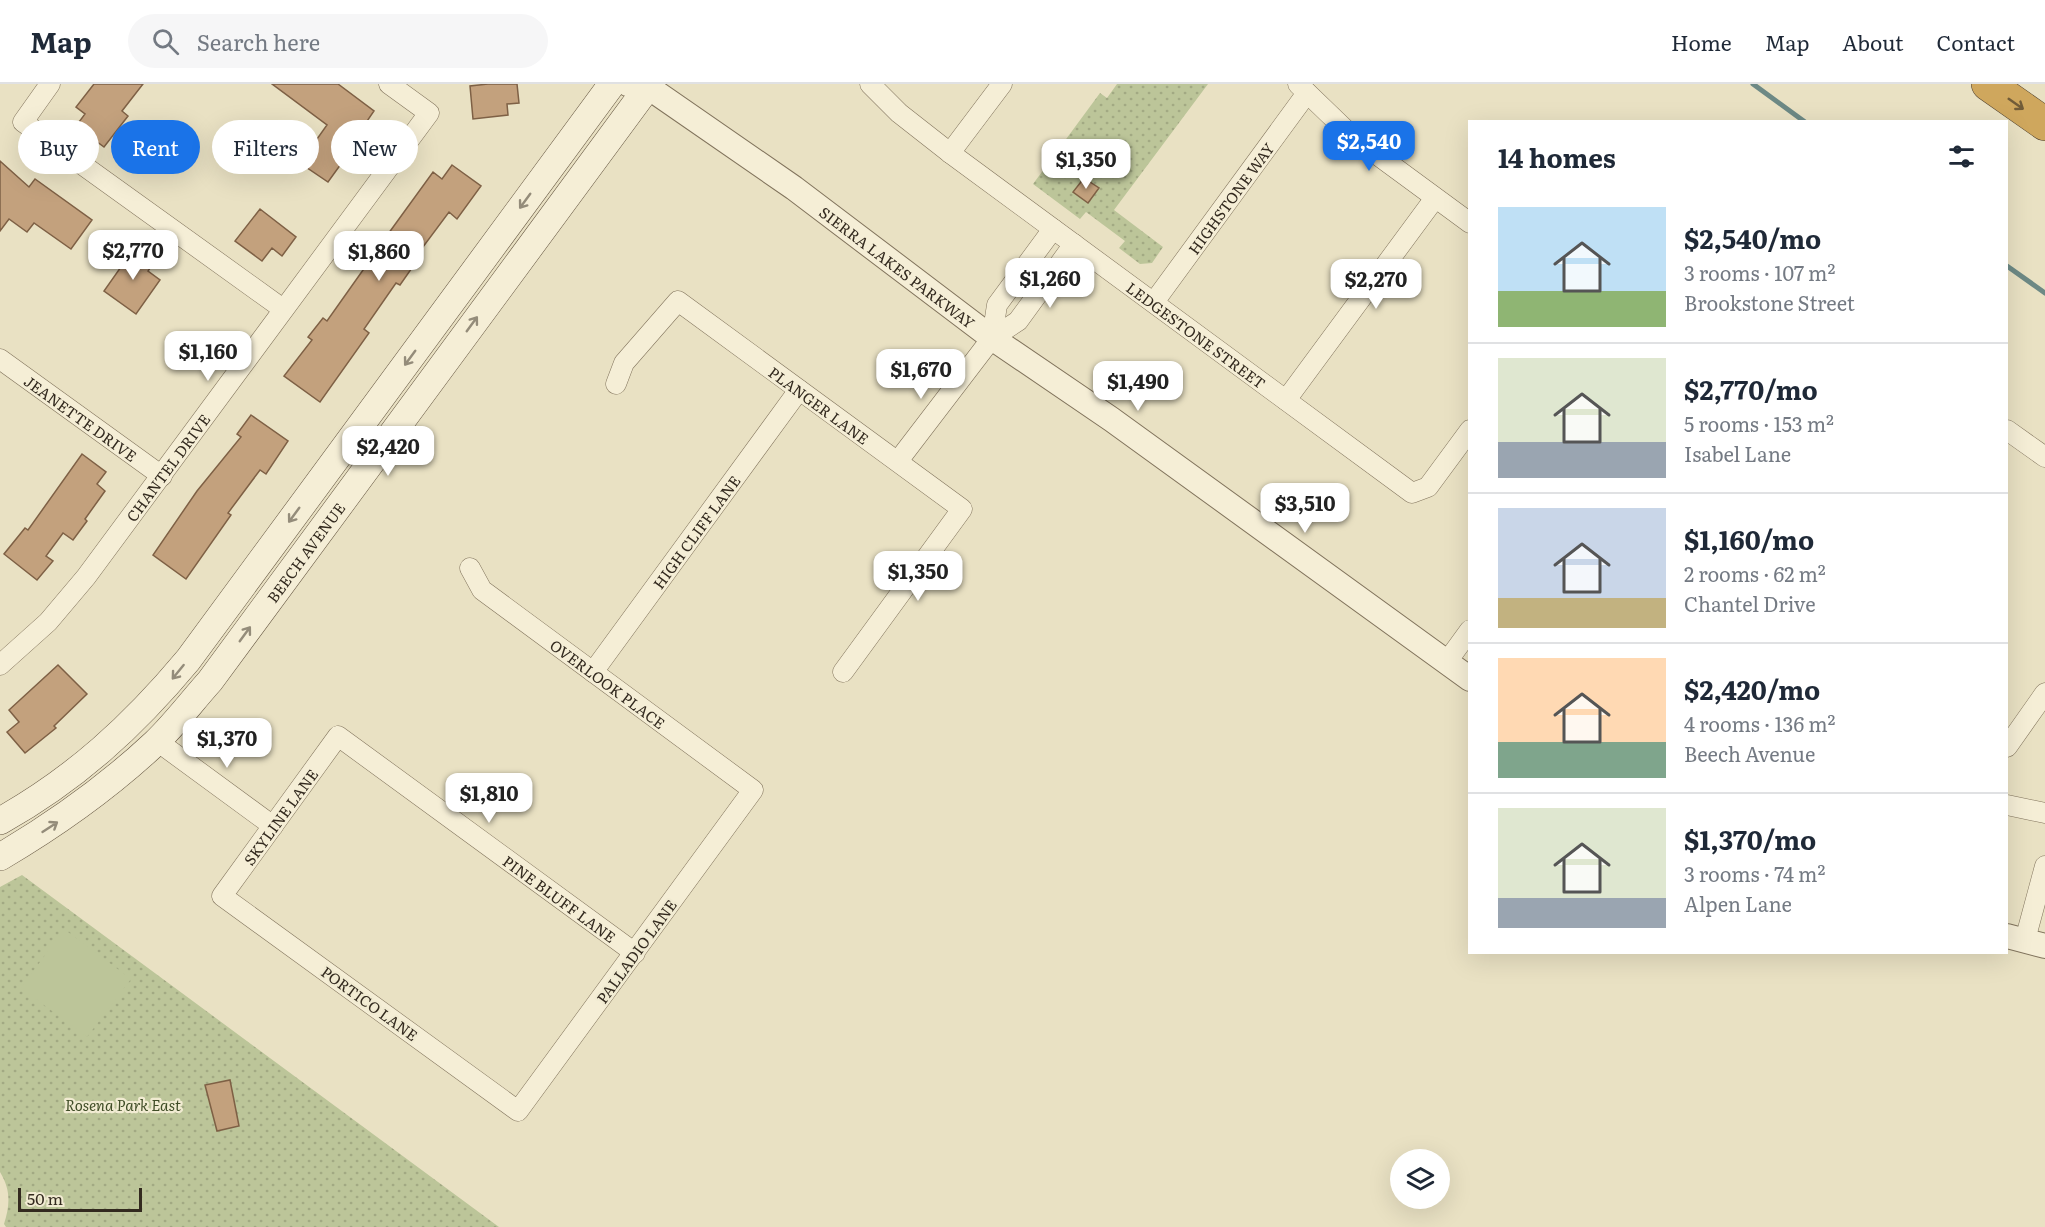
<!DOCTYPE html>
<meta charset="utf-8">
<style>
:root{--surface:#fff;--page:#f6f6f7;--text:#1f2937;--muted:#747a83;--line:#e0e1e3;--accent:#1a73e8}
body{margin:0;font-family:Literata,serif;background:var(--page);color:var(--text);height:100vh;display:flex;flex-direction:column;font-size:22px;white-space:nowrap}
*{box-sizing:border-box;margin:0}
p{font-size:20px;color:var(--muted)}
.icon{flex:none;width:33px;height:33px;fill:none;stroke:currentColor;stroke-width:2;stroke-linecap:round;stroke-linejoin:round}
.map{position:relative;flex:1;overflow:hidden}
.details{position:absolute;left:1468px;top:36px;width:540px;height:834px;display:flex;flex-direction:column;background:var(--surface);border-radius:0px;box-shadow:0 6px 24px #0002}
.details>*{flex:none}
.top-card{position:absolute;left:18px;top:36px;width:570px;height:54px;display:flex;gap:12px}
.buttons{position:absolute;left:1390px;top:1065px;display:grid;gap:12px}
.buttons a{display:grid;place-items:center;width:60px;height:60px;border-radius:50%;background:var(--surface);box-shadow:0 6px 24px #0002;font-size:30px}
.scale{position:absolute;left:18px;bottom:15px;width:124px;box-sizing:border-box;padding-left:6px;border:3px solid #332a1f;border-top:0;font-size:16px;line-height:21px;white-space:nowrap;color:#332a1f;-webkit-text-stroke:4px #f1ebd2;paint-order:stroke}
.price{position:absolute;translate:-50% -51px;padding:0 14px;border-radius:12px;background:#fff;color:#222;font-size:20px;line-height:39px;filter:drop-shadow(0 2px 3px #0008)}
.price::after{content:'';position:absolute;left:50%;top:36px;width:18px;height:14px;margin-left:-9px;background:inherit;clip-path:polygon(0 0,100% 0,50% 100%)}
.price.active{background:var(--accent);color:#fff}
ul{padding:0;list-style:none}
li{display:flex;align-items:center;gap:18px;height:150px;padding:0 30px}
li+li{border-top:2px solid var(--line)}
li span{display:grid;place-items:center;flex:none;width:168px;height:120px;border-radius:0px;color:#555}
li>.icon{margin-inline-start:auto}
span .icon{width:72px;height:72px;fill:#fffc;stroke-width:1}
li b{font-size:26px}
h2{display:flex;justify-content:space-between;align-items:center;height:72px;padding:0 30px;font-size:26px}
.pill{padding:0 21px;border-radius:27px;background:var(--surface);box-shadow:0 6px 24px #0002;font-size:21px;line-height:54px}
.pill.active{background:var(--accent);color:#fff}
header{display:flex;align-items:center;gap:36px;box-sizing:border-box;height:84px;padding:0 30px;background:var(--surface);border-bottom:2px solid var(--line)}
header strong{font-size:28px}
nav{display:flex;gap:33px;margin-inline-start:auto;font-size:21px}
.search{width:420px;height:54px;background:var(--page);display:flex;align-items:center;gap:15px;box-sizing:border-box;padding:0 21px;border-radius:33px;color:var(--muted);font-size:22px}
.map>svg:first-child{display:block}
.grass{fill:url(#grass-dots)}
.pitch{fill:#bcc599}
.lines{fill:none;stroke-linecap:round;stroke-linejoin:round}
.stream{stroke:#6d8985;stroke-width:5}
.building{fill:#c3a17d;stroke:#7e6045;stroke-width:1.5}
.minor-casing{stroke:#81735c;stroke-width:21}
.tertiary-casing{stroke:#81735c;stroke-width:26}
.secondary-casing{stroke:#63543f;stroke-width:28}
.motorway-casing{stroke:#4f4130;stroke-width:34}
.minor{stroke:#f5eed6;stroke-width:20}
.tertiary{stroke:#f5eed6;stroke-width:24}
.secondary{stroke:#f5eed6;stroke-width:27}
.motorway{stroke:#cfa75d;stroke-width:33}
.oneway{stroke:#715c38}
.oneway2{stroke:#948c7a}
.labels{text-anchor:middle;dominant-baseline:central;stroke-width:4.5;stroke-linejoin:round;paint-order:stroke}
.street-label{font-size:15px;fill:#332a1f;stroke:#f1ebd2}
.park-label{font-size:15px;font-style:italic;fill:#404d27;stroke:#f1ebd2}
</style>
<header>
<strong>Map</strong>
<div class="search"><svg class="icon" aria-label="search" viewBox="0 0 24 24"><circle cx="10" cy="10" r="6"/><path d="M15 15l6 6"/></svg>Search here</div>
<nav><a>Home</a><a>Map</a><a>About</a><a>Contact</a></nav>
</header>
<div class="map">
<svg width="2045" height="1143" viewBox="0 0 2045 1143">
<defs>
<pattern id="grass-dots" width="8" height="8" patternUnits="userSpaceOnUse" patternTransform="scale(1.5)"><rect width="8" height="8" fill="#bcc599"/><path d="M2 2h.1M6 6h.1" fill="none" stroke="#a2a983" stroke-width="1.8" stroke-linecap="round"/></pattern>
</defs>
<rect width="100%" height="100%" fill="#e9e1c3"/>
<path class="grass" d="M1117,0H1208L1114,126L1163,163L1152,179L1140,180L1119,164L1125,157L1086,128L1080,135L1033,100L1100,9L1107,14Z
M22,791L499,1143H6L4,1140C10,1121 11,1106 0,1088V803Z"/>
<path class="pitch" d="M64,845L131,895L87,953L21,904Z"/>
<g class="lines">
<path class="stream" d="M1753,0L1805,38
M2007,182L2045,209"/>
</g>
<path class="building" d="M94,0H143L122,27L128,32L104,63L76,42L85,30L76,23Z
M272,0H338L374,27L365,40L374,47L360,65L354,62L328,98L300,79L327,41Z
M488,0H517L519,19L507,20L508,31L473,35L470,2Z
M0,77L29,103L35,95L92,136L71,165L34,139L27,148L9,135L0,147Z
M452,81L481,102L457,135L449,128L411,179L414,181L400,201L396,199L364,245L369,249L320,318L284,292L312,256L308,253L323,234L327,237L368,179L365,176L380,154L383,157L433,88L442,95Z
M1084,94L1099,104L1088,119L1073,108Z
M260,125L296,153L282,172L272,164L262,177L235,157Z
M135,163L155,177L148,187L160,196L136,230L104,207Z
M251,331L288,357L266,390L260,386L228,429L231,431L186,495L153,471L197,407L241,353L237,350Z
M82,370L106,388L97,400L105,407L85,435L87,437L73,456L63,449L46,472L53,477L37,496L4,470L25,444L28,446Z
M58,581L87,610L54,642L56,644L25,669L7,648L19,638L9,626Z
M230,996L239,1042L217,1047L205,1001Z"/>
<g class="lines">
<defs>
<g id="minor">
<path d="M50,0L23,38L283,225"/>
<path id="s1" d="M870,0L899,29L950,69L1412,409L1428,403L1470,346"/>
<path d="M1298,0L1353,53L1470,139"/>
<path d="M950,69L1002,0"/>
<path id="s2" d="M1154,218L1307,9"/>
<path d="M992,254L997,221L1053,145"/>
<path id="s3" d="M0,275L162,392"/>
<path id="s4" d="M616,300L624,279L678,217L962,425L843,588"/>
<path d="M1286,316L1435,114"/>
<path d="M2007,346L2045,373"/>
<path d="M898,377L992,254L1018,237L1074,160"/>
<path id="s5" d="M470,484L482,506L753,706L518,1027L222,812L338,652L635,869"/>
<path d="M1446,579L1470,546"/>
<path id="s6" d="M0,581L48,538L86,493L429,29L389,0"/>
<path id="s7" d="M593,588L799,306"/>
<path d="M157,657L273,742"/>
<path d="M2007,663L2045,609"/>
<path d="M2007,721L2045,729"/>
<path d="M2025,856L2045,782"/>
</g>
<g id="tertiary">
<path id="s8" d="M628,0L648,3L794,104L992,254L1111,335L1470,595"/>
<path d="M2007,852L2045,862"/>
</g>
<g id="secondary">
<path d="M0,737C75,695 133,642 188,576L612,0"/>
<path id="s9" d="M0,773C56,740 108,703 155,659C175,640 192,617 210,597L650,0"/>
</g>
<path id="motorway" d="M1988,0L2045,40"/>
</defs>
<use href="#minor" class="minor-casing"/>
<use href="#tertiary" class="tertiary-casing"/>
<use href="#secondary" class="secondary-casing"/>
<use href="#motorway" class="motorway-casing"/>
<use href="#minor" class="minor"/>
<use href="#tertiary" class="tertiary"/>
<use href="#secondary" class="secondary"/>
<use href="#motorway" class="motorway"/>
</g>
<defs><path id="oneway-shaft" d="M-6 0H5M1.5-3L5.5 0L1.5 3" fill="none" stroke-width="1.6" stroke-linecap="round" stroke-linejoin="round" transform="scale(1.5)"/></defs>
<use class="oneway" href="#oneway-shaft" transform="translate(2016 20) rotate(35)"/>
<g class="oneway2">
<use href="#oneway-shaft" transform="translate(525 117) rotate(126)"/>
<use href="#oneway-shaft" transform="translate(472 240) rotate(-54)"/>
<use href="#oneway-shaft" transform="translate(410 274) rotate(126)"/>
<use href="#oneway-shaft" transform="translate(294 431) rotate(126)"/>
<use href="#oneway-shaft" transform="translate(245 550) rotate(-54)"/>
<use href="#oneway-shaft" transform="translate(178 588) rotate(129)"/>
<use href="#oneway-shaft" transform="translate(50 743) rotate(-33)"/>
</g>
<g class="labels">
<g class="street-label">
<text stroke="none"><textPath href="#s2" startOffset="129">HIGHSTONE WAY</textPath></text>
<text stroke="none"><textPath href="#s8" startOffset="328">SIERRA LAKES PARKWAY</textPath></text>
<text stroke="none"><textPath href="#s1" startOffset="412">LEDGESTONE STREET</textPath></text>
<text stroke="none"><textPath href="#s4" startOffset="280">PLANGER LANE</textPath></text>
<text stroke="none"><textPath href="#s3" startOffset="100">JEANETTE DRIVE</textPath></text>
<text stroke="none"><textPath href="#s6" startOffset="260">CHANTEL DRIVE</textPath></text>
<text stroke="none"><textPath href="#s7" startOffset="174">HIGH CLIFF LANE</textPath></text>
<text stroke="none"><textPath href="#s9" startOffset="436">BEECH AVENUE</textPath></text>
<text stroke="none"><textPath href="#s5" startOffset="182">OVERLOOK PLACE</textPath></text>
<text stroke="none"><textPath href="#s5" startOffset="1224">SKYLINE LANE</textPath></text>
<text stroke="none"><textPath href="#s5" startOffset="1598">PINE BLUFF LANE</textPath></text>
<text transform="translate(636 867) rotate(-54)">PALLADIO LANE</text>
<text transform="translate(370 919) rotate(36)">PORTICO LANE</text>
</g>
<g class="park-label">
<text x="123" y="1020">Rosena Park East</text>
</g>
</g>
</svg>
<div class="buttons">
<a><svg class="icon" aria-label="layers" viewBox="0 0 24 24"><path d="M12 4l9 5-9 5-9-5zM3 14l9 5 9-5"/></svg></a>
</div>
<div class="scale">50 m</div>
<b class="price active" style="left:1369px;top:88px">$2,540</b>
<b class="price" style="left:1086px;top:106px">$1,350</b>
<b class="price" style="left:133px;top:197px">$2,770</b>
<b class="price" style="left:379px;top:198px">$1,860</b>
<b class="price" style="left:1050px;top:225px">$1,260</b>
<b class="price" style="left:1376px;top:226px">$2,270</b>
<b class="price" style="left:208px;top:298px">$1,160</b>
<b class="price" style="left:921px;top:316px">$1,670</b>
<b class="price" style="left:1138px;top:328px">$1,490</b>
<b class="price" style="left:388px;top:393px">$2,420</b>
<b class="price" style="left:1305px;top:450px">$3,510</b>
<b class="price" style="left:918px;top:518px">$1,350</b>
<b class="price" style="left:227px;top:685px">$1,370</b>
<b class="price" style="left:489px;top:740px">$1,810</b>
<div class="top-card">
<a class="pill">Buy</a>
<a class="pill active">Rent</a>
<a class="pill">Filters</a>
<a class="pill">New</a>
</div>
<section class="details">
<h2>14 homes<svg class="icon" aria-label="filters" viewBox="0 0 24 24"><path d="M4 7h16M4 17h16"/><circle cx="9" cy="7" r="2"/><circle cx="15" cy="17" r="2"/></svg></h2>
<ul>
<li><span style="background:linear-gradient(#bfe0f5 70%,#8fb573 0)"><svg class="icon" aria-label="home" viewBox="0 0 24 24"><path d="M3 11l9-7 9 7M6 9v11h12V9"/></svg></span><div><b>$2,540/mo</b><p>3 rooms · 107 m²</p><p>Brookstone Street</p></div></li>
<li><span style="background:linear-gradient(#dfe7d0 70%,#9aa5b1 0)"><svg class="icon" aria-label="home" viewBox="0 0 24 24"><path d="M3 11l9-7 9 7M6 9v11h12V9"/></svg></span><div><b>$2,770/mo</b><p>5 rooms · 153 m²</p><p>Isabel Lane</p></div></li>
<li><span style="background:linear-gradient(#c9d6e8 75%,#c2b280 0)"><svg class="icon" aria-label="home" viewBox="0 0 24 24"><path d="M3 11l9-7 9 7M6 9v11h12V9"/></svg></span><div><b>$1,160/mo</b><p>2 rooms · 62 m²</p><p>Chantel Drive</p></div></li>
<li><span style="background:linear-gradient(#ffd9b3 70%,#7fa58c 0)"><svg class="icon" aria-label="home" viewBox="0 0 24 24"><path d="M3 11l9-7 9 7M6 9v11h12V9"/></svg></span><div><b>$2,420/mo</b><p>4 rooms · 136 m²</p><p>Beech Avenue</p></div></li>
<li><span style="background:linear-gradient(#dfe7d0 75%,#9aa5b1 0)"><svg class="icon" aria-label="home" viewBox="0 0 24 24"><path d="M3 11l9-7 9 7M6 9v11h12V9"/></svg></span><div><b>$1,370/mo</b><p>3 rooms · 74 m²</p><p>Alpen Lane</p></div></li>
</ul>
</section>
</div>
